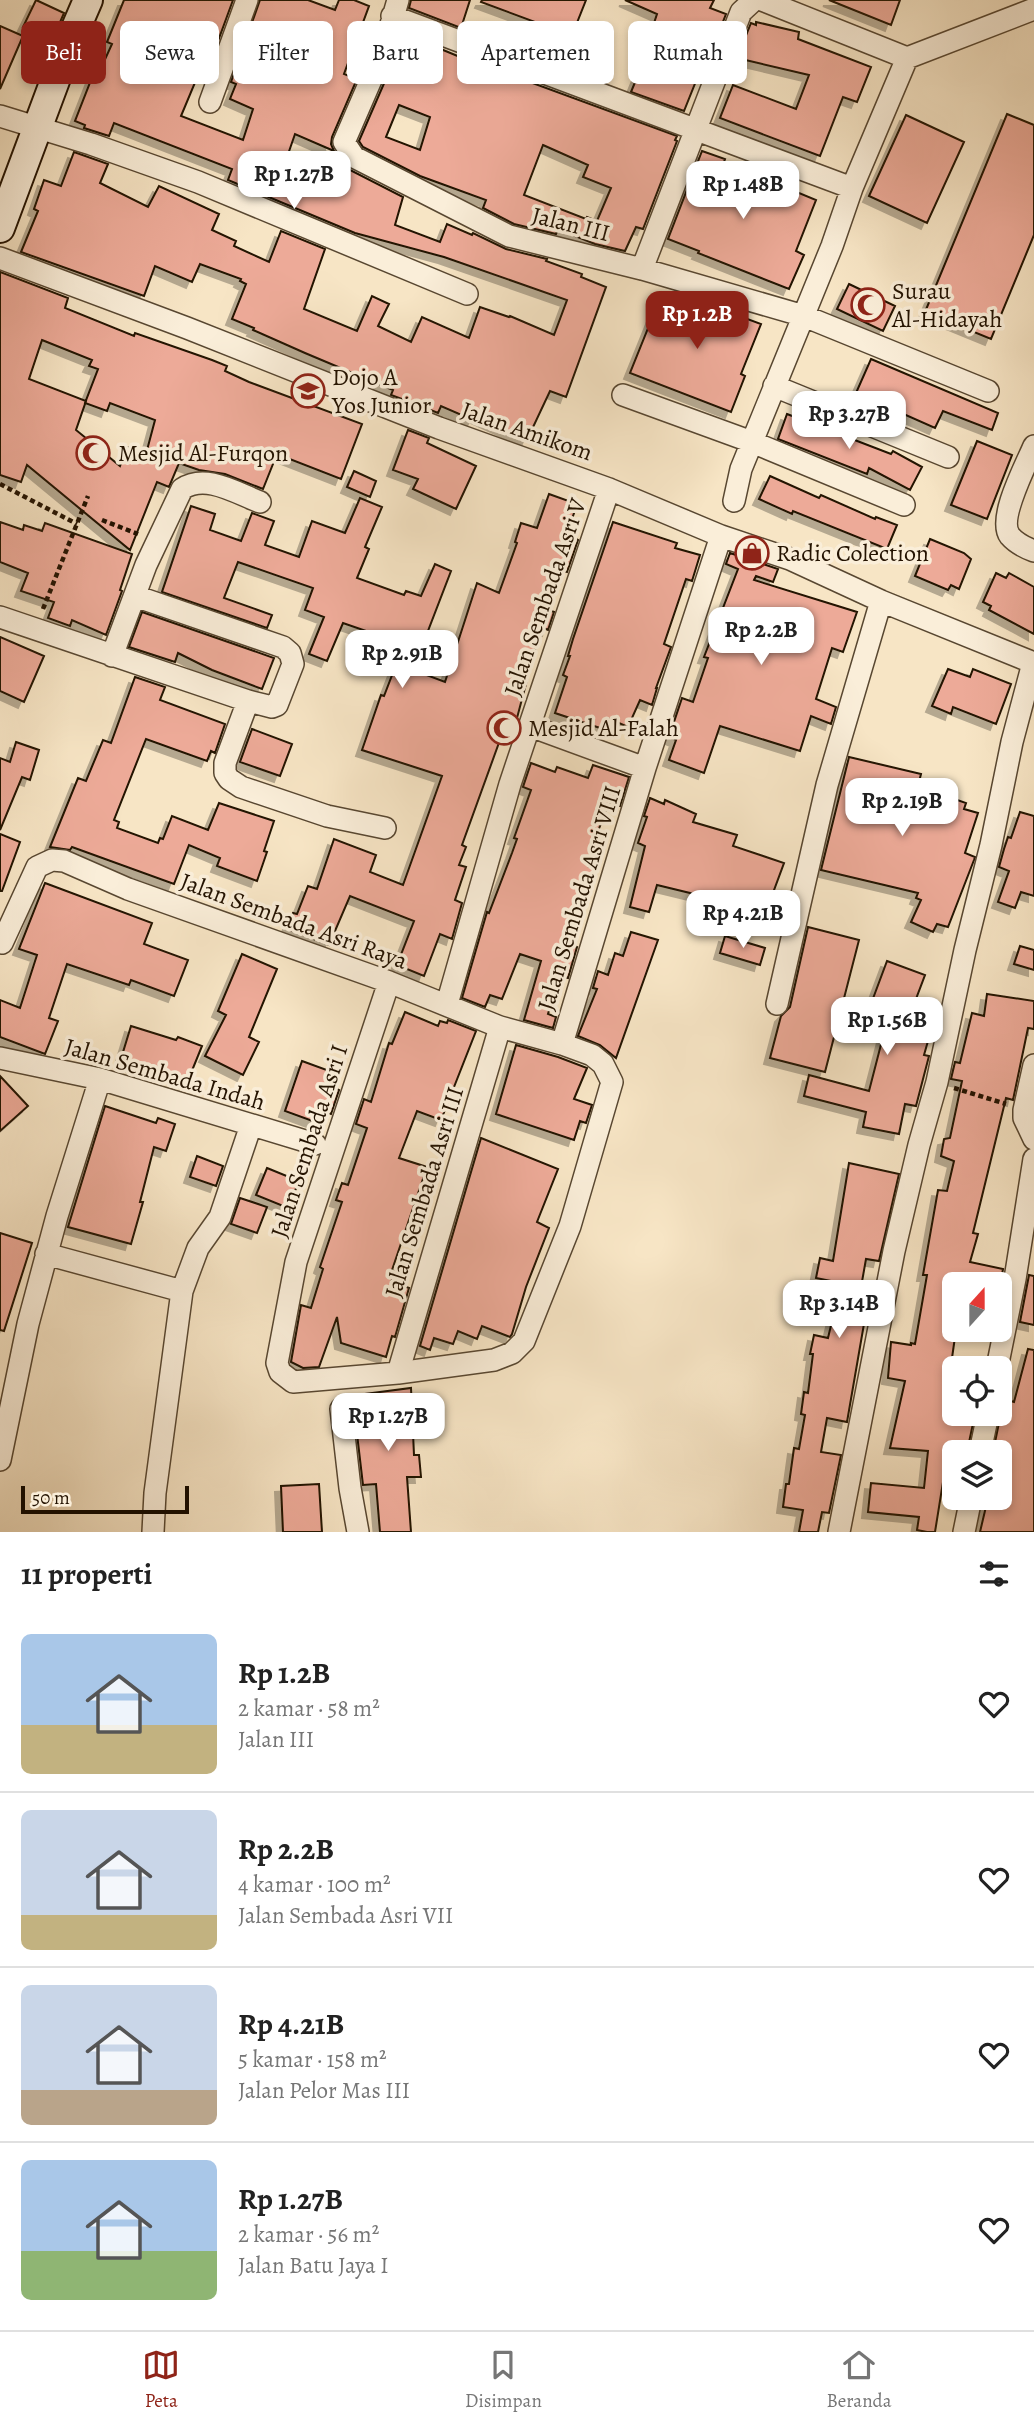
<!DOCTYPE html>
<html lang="id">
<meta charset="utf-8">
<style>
:root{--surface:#fff;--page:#f6f6f6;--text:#222;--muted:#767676;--line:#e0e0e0;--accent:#8f2418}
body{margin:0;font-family:Alegreya,serif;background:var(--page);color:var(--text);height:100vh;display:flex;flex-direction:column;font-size:26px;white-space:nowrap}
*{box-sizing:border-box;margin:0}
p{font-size:23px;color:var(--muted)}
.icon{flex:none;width:38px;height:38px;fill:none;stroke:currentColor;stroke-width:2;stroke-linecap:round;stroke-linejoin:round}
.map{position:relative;height:1532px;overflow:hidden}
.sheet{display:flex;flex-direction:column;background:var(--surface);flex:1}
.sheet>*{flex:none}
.banner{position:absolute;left:21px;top:21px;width:992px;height:63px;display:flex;gap:14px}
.needle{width:46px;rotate:21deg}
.buttons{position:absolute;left:942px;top:1272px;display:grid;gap:14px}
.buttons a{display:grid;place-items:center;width:70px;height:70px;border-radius:10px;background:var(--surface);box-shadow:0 4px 10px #0003;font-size:35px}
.scale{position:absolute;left:21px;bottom:18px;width:168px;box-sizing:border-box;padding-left:7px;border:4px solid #231200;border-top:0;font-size:19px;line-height:24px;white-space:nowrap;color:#231200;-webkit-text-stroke:5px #faeed9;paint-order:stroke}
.price{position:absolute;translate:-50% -60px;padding:0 16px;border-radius:14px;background:#fff;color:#222;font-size:23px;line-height:46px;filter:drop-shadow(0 2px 4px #0008)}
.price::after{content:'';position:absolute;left:50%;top:42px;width:21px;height:16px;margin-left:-10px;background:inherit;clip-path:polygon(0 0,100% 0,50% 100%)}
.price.selected{background:var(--accent);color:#fff}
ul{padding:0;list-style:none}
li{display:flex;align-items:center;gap:21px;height:175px;padding:0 21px}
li+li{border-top:2px solid var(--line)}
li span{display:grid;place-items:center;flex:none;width:196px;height:140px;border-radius:10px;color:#555}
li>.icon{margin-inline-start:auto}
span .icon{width:84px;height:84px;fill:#fffc;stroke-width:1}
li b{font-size:30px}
h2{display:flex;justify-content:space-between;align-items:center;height:84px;padding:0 21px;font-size:30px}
.tag{padding:0 24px;border-radius:10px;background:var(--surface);box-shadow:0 4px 10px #0003;font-size:24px;line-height:63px}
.tag.selected{background:var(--accent);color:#fff}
.menu{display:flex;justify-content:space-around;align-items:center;height:98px;border-top:2px solid var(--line);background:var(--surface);font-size:19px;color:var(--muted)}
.menu a{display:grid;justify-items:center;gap:4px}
.menu .selected{color:var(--accent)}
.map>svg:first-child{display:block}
.building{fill:#edaa98;stroke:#231200;stroke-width:2;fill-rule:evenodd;filter:url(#shadow)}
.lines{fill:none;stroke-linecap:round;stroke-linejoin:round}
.street-casing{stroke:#584731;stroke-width:24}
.secondary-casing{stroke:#231200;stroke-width:32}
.path{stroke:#231200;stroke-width:4.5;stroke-dasharray:5 3.5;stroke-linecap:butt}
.street{stroke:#faeed9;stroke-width:21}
.secondary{stroke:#faeed9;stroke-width:28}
.labels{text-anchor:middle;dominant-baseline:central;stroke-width:7;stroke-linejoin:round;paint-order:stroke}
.street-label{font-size:24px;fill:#231200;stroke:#faeed9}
.poi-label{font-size:24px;fill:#231200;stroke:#faeed9;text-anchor:start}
</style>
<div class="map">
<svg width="1034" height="1532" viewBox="0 0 1034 1532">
<defs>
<filter id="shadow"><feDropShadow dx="-6" dy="6" stdDeviation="0" flood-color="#0004"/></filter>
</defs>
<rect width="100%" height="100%" fill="#f7e5c5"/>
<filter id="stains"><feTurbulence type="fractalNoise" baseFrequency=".00286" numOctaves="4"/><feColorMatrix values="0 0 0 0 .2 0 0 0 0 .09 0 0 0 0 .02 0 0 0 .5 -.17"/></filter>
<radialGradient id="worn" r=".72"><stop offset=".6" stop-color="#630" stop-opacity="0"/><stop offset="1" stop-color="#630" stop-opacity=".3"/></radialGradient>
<path class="building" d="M36,0L64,13L52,41L23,27Z
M124,0H233L207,71L201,68L181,116L243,140L253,109L230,99L236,84L231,82L260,0H308L335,10L339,0H354L369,6L344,74L357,79L332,137L331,144L334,151L295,134L284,166L322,182L336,153L348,169L403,197L395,225L440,242L447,224L472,235L473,233L506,249L547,259L546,261L582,274L581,277L606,287L566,397L550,391L527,440L475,416L473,420L441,406L438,413L418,405L391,395L393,390L305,353L253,330L254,328L232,319L246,284L240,281L241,279L200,264L192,282L155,266L144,296L21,252L38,211L34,209L44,180L61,186L74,152L108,164L100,183L148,207L159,186L219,214L212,230L236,241L234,246L269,262L281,231L325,249L304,309L357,331L372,296L389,304L378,326L411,342L422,317L469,338L480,307L509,317L510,316L554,335L567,300L444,257L355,233L228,180L232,169L114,123L109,136L84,128L85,125L75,121L93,75L97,77L112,44L107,42Z
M411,0H470L461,28L409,8Z
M482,0H586L571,38L577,40L566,67L535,55L546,26L481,2Z
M625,0H714L710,8L726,14L711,52L674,43L669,59L700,71L684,111L631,92L648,51L645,50L657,14Z
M829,0H900L891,25Z
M756,22L799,32L798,39L871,67L857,102L843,97L820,156L720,118L733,85L796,109L809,75L737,58L751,23L756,25Z
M0,26L23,36L0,89Z
M419,40L518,81L519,78L677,136L675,140L677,141L643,229L636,227L625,251L595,244L558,229L556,234L514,224L483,208L486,200L420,176L363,147L359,141L392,65L407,71ZM399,105L430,117L420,150L386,137ZM543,145L588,165L583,177L611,188L597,221L587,217L586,219L524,195Z
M1007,114L1034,125V235L991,339L925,312Z
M906,115L964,142L927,223L869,196Z
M702,151L725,159L724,162L816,200L796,251L804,255L789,289L698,253L699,251L668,239Z
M0,272L68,298L65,308L134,336L135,333L212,360L227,366L225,371L249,382L362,424L341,479L277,454L263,489L225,474L199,470L179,463L169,487L157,482L130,550L27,465L21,482L0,475ZM42,340L92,360L89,366L98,369L85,403L107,411L110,403L155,420L146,454L127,447L120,466L76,430L86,401L29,379Z
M849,284L895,306L883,331L837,309Z
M680,294L761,324L741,374L745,376L731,412L630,373L659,301L675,307Z
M871,359L998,413L992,430L943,411L935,428L856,393Z
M787,414L891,454L893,451L922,467L910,490L869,468L867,474L778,439Z
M408,430L429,438L427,443L476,466L456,509L413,489L418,479L393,470Z
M977,441L1012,455L987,519L951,505Z
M354,471L376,481L370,497L347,487Z
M770,476L819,498L821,495L875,519L876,517L897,525L887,549L793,511L792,514L759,499Z
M549,494L577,504L567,534L578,540L567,572L556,568L545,609L554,612L548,630L541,627L517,718L509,715L462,845L466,847L459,865L466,867L455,900L462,903L452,939L440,934L424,976L397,965L414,921L350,896L329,945L287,929L293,913L297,914L308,886L317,889L334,839L376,855L370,872L403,885L442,776L362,750L381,695L384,696L404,644L343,623L327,661L309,654L324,617L305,610L313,588L238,562L224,598L272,615L267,628L162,592L191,506L215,514L210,530L241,541L252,513L274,521L265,545L299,557L312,521L345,533L360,498L382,507L365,547L369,549L357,578L404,595L406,591L421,596L435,564L451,571L413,670L445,682L477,583L499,593L517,543L515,542L521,523L537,528Z
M0,522L23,530L24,525L42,531L45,523L132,554L120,590L122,591L106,635L72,620L70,626L48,618L54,602L21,591L28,573L0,562Z
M613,522L677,543L675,548L700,555L692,581L686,579L664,644L671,647L656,688H657L652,705L640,700L628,727L610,719L606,730L555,713L567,677L563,675L570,656H568L573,639Z
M930,539L964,553L971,559L959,589L951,585L948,590L915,576Z
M730,553L778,569L773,582L756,576L754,580L857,612L843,652L832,648L816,699L836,707L831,724L811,716L800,751L720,726L704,773L669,760L676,740L669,737L682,698L693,702L708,658L704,657L738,569L726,564Z
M996,573L1006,578L1009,573L1034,587V634L989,610L991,606L983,602Z
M142,612L274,658L262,689L212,670L178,653L175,662L129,647Z
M0,637L44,656L24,702L0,691Z
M948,669L970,677L973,669L1011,684L996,724L953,707L951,714L932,706Z
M135,677L165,687L160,700L225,724L215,753L211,751L207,761L146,739L114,820L119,822L117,828L158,843L160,838L163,839L172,816L208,830L219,803L274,821L264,851L267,852L257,881L217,866L220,858L189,845L174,884L72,847L70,850L50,847L78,778L86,781L103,740L111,743Z
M252,729L292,744L280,776L240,762Z
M16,742L39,750L30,780L22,777L0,830V758L10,762Z
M849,757L921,774L918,786L966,803L964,809L978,813L965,853L975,857L974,860L948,927L937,924L933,932L911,922L921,900L916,898L918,893L821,870Z
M531,763L555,772L557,767L588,778L593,765L629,777L620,806L609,802L594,842L598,843L589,867L595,869L581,905L584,906L570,944L577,947L568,978L560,976L548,1014L556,1017L553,1028L524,1020L541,961L520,954L502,999L490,995L485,1007L462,998L487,912L489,913L512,853L517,839L514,838L531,790L523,787Z
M650,798L664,804L665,800L696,814L693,822L737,835L733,846L784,863L767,909L720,896L719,900L657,885L649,912L630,907L645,846L638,843L647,817L644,816Z
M1020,812L1034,816V896L1021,892L1015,908L998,902L1009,871L999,867L1004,849L1008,837L1011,838Z
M0,834L20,842L2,891H0Z
M45,883L152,923L144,944L188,960L174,996L131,980L129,985L67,964L49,1018L58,1021L45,1054L0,1037V1000L20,1008L37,955L19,949Z
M808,927L859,940L825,1072L770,1058L781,1016L790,1007Z
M631,932L658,940L616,1058L600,1045L578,1036L597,989L593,988L598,971L608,975L615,953L623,956Z
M725,936L765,948L760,965L720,953Z
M1020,946L1034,950V970L1014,964Z
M242,954L277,969L249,1037L259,1042L243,1075L205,1056L226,1015L218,1011Z
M887,961L925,975L908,1020L932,1027L924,1055L929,1056L916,1106L905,1104L899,1134L863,1127L866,1112L804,1096L809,1075L869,1091L885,1029L878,1027L882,1014L868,1012Z
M987,994L1034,1001V1029L1028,1028L1013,1100L1006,1098L973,1233L978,1234L970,1262L1003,1269L999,1291V1284H954V1330H956L952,1358L954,1359V1414H975L967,1452H954V1483L943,1482L935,1532H927L917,1530L919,1517L868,1512L871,1483L924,1488L928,1451L890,1448L905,1381L888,1378L891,1342L911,1345V1343L915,1344L927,1275H923L938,1190L947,1191L954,1161L941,1156L944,1139L950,1138L962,1081L951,1079L955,1062L960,1063L972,1013L984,1016Z
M405,1012L438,1026L440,1021L447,1023L448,1020L476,1031L441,1120L417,1111L399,1158L427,1167L392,1270L395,1271L391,1282L409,1288L395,1337L392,1336L386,1357L341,1343L337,1317L319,1367L303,1368L291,1362L301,1305L311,1308L323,1269L320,1267L342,1202L336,1200L342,1183L348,1185L367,1128L356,1124L364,1099L371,1102L389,1043L392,1044Z
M131,1026L176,1040L178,1037L202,1046L187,1083L154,1070L153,1074L120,1062Z
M516,1045L558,1057L587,1068L574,1099L592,1105L586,1123L580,1121L574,1140L496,1114Z
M302,1061L335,1073L330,1086L339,1090L331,1114L323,1111L318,1123L285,1111Z
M0,1076L28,1106L0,1131Z
M105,1106L156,1123L158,1118L175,1124L166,1151L154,1147L140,1202H143L131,1244L68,1227Z
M481,1138L558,1169L537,1222L549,1228L526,1287L512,1334L510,1337L482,1326L477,1339L458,1331L453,1344L434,1338L430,1350L420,1346Z
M197,1156L223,1166L216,1186L190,1177Z
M849,1163L899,1174L879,1261L866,1259L860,1293L869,1295L847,1422L827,1418L821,1452L841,1455L829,1513L822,1512L818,1532H799L803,1510L783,1507L786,1484H789L794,1448L799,1449L805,1415L801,1414L804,1392L808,1393L813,1354H810L814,1335L828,1338L841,1283L816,1278L820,1258L833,1261Z
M267,1168L299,1181L288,1208L256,1195Z
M240,1198L267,1207L257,1233L231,1224Z
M0,1233L32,1243L4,1331L0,1330Z
M1029,1275L1034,1276V1325L1020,1322Z
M1028,1349L1034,1350V1532H980L988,1498H999V1452H993L1001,1413L1004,1399L1014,1402Z
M411,1388L414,1455H419L421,1477H407L411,1532H380L376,1484L363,1485L354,1408L349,1396Z
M319,1484L322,1532H283L281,1486Z"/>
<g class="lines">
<defs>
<path id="street" d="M398,0L383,52L344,142L354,157L509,236L642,269L804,316L988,391
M762,0L907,58
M392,16L852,188
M210,102L247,0
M0,116L91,144L198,182L467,294
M0,258L187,328L439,428L609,489L721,536L790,559L881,601L1034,663
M642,269L741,12L754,0
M774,386L948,457
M623,395L752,442L904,505
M1034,446C1026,465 997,519 1010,536C1016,543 1026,548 1034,551
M734,501L741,469L832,246L852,188L907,58L1034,9
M135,596L283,647L290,653L293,664L277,705L272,707L248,701
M0,617L248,701L225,763V773L229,779L241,787L327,816L385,828
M112,656L146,565L182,489C206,473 236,493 260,502
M530,726L645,768
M0,942L2,943L37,867L52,860L64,861L128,889L389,982L500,1027L562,1044L592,1055L603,1064L612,1082L570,1226L524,1341L512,1353L494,1360L398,1373L293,1382L280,1372L277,1363L296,1262L389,982
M447,1004L510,784L609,489
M777,1004L827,785L881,601
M562,1044L645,768L721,536
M0,1058L100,1079L315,1144
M1034,1065L1024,1110V1118L1034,1139
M46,1254L182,1291
M997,1368L1015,1279L1034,1159
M398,1373L500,1027
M341,1409L350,1488L358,1532
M980,1452L988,1414
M0,1460L28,1324L57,1216L100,1079
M153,1532L155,1493L182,1291L198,1248L220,1217L251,1125
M839,1532L894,1251L919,1145L937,1082L965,950L991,845L1012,742L1033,663
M964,1532L971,1498"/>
<path id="secondary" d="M0,228L66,51L88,0"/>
</defs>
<use href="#street" class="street-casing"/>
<use href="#secondary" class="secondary-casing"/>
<path class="path" d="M0,484L77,524
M102,520L138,534
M43,609L88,496
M954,1088L1006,1104"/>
<use href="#street" class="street"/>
<use href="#secondary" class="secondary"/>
</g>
<defs>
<symbol id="mosque-ring" viewBox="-11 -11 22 22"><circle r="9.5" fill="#faeed9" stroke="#8f2418" stroke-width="1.5"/><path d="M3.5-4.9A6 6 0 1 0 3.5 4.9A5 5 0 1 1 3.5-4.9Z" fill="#8f2418"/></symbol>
<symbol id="school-ring" viewBox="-11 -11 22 22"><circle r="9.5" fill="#faeed9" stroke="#8f2418" stroke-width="1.5"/><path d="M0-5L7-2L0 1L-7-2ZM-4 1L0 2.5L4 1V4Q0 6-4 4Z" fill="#8f2418"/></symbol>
<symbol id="shop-ring" viewBox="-11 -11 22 22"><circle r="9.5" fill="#faeed9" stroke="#8f2418" stroke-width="1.5"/><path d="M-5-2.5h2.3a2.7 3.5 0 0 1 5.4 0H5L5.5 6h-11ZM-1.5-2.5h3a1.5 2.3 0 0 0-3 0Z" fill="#8f2418"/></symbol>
</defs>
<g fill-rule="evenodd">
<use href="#mosque-ring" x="849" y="286" width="38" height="38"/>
<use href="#school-ring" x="289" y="372" width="38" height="38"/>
<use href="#mosque-ring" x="74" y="434" width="38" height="38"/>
<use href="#shop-ring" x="733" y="534" width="38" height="38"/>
<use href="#mosque-ring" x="485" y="709" width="38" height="38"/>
</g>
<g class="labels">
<g class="street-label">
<text transform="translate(571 224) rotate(14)">Jalan III</text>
<text transform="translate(527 431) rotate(19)">Jalan Amikom</text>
<text transform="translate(545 597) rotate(-71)">Jalan Sembada Asri V</text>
<text transform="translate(579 898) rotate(-73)">Jalan Sembada Asri VIII</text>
<text transform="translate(294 921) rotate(20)">Jalan Sembada Asri Raya</text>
<text transform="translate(165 1074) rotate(16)">Jalan Sembada Indah</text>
<text transform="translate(309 1141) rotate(-72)">Jalan Sembada Asri I</text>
<text transform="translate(424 1192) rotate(-73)">Jalan Sembada Asri III</text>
</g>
<g class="poi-label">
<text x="892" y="291">Surau<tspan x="892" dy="28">Al-Hidayah</tspan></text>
<text x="332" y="377">Dojo A<tspan x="332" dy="28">Yos Junior</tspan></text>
<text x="118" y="453">Mesjid Al-Furqon</text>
<text x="776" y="553">Radic Colection</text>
<text x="528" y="728">Mesjid Al-Falah</text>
</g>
</g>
<rect width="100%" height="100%" filter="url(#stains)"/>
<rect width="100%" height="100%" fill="url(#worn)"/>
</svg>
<div class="buttons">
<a><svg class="needle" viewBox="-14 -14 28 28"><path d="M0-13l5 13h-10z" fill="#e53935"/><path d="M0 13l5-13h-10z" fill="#767676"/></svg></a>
<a><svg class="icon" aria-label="locate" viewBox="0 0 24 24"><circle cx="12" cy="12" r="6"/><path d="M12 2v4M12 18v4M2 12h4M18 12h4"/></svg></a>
<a><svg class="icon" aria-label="layers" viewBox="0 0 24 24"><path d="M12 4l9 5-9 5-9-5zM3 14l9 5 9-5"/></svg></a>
</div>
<div class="scale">50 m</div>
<b class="price" style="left:294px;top:211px">Rp 1.27B</b>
<b class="price" style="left:743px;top:221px">Rp 1.48B</b>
<b class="price selected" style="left:697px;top:351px">Rp 1.2B</b>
<b class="price" style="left:849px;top:451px">Rp 3.27B</b>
<b class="price" style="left:761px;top:667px">Rp 2.2B</b>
<b class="price" style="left:402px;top:690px">Rp 2.91B</b>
<b class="price" style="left:902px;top:838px">Rp 2.19B</b>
<b class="price" style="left:743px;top:950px">Rp 4.21B</b>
<b class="price" style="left:887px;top:1057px">Rp 1.56B</b>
<b class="price" style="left:839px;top:1340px">Rp 3.14B</b>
<b class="price" style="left:388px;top:1453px">Rp 1.27B</b>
<div class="banner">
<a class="tag selected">Beli</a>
<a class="tag">Sewa</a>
<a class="tag">Filter</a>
<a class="tag">Baru</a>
<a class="tag">Apartemen</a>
<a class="tag">Rumah</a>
</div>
</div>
<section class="sheet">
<h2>11 properti<svg class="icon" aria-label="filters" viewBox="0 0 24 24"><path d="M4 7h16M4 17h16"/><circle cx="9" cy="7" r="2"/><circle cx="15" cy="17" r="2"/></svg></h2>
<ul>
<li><span style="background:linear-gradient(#a9c7e8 65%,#c2b280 0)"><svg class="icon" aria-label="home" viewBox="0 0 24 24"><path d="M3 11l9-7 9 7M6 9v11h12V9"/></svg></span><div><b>Rp 1.2B</b><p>2 kamar · 58 m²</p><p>Jalan III</p></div><svg class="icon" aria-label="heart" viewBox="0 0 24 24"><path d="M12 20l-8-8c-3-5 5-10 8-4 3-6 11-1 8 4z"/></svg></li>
<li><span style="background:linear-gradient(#c9d6e8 75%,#c2b280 0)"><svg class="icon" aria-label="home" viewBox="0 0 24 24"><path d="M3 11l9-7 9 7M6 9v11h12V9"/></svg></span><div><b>Rp 2.2B</b><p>4 kamar · 100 m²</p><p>Jalan Sembada Asri VII</p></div><svg class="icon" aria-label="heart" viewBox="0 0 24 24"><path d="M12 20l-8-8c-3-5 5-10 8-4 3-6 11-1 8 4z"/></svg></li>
<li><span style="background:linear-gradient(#c9d6e8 75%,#b9a48a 0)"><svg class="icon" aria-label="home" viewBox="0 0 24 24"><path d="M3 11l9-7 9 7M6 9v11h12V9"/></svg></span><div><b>Rp 4.21B</b><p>5 kamar · 158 m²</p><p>Jalan Pelor Mas III</p></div><svg class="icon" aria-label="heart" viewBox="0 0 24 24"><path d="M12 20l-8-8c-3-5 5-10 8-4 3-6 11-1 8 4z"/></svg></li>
<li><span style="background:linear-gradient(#a9c7e8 65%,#8fb573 0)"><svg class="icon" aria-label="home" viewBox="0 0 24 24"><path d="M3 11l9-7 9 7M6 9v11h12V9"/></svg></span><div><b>Rp 1.27B</b><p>2 kamar · 56 m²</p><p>Jalan Batu Jaya I</p></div><svg class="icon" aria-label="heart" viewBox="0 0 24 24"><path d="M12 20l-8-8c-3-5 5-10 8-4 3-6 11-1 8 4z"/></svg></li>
</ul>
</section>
<nav class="menu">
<a class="selected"><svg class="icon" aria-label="map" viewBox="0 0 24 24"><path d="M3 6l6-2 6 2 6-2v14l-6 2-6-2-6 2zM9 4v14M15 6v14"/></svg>Peta</a>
<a><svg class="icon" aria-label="saved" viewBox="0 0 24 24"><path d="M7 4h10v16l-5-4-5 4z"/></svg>Disimpan</a>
<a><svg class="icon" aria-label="home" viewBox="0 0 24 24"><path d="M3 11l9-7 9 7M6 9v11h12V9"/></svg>Beranda</a>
</nav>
